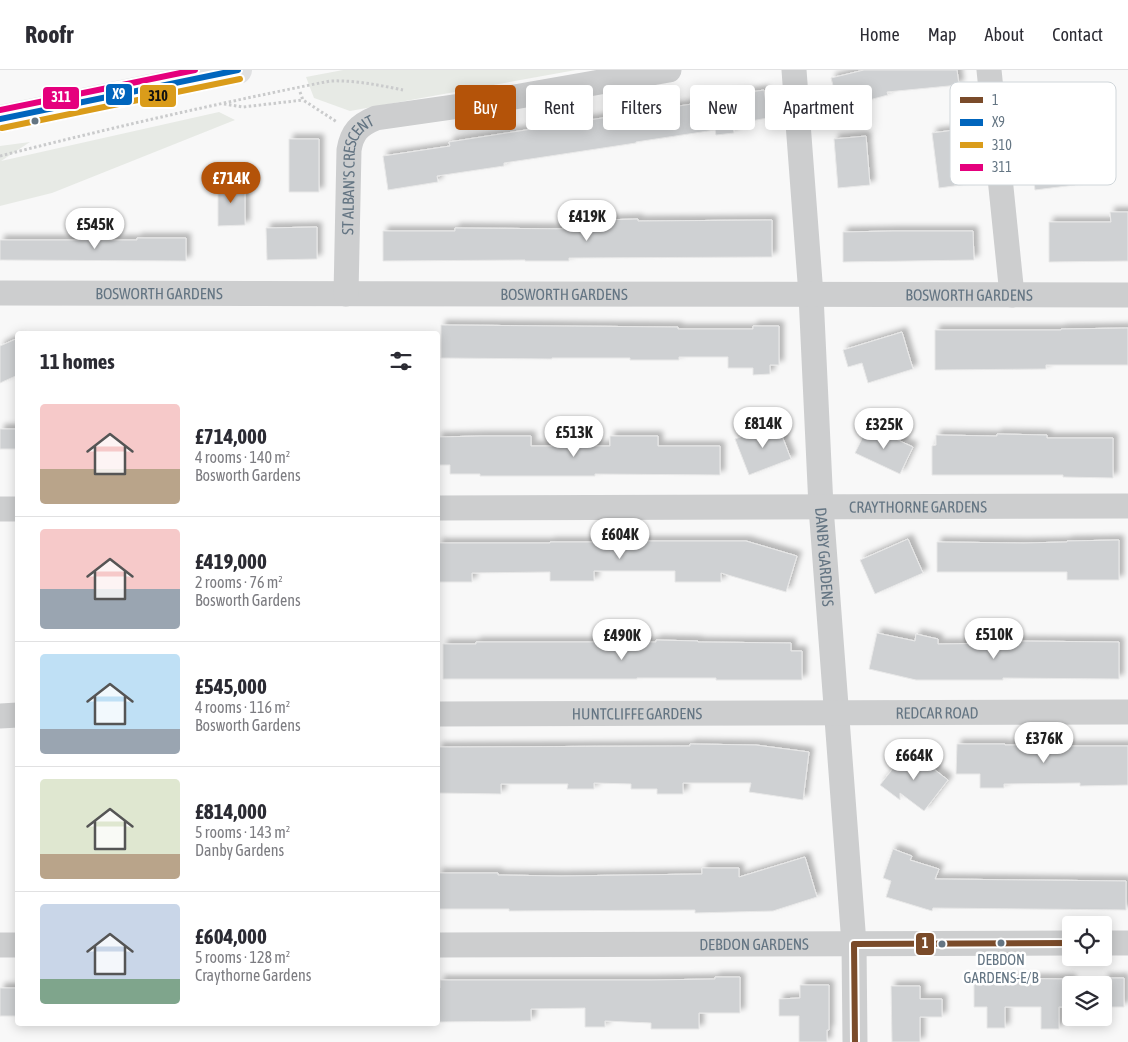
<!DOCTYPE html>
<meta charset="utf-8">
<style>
:root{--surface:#fff;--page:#f7f7f7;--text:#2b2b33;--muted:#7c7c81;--line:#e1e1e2;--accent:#b45309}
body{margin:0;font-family:"Asap Condensed",sans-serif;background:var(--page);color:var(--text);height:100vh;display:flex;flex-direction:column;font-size:19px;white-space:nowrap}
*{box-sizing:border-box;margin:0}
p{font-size:16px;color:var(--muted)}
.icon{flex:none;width:28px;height:28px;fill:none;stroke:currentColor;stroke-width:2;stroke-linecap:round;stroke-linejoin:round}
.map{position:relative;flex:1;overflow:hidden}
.panel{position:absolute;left:15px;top:261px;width:425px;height:695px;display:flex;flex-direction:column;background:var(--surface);border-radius:5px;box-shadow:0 2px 12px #0003}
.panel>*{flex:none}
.guide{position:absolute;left:455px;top:15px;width:475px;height:45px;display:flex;gap:10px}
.buttons{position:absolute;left:1062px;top:846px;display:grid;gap:10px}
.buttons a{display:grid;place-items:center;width:50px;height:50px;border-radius:5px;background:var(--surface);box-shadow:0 2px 12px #0003;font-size:25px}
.price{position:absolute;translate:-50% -42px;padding:0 11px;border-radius:18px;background:#fff;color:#222;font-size:16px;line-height:32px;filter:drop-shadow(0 1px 2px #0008)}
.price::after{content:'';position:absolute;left:50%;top:30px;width:15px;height:11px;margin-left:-8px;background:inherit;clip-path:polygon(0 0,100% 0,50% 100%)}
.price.active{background:var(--accent);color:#fff}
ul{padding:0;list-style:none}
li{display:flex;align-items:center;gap:15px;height:125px;padding:0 25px}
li+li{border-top:1px solid var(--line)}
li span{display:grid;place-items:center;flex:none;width:140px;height:100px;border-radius:5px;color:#555}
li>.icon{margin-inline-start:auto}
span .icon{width:60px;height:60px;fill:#fffc;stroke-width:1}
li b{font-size:21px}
h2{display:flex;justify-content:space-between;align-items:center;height:60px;padding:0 25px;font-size:21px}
.tag{padding:0 18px;border-radius:5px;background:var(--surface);box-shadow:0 2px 12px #0003;font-size:18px;line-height:45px}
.tag.active{background:var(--accent);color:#fff}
header{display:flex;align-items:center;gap:30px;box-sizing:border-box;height:70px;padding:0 25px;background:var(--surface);border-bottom:1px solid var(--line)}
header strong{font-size:24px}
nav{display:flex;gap:28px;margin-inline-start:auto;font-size:18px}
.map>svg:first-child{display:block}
.green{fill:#e7eae5}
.building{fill:#cfd1d3;stroke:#e8e8e8;filter:url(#shadow)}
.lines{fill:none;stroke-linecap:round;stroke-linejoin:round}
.path{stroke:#cacbcc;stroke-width:3;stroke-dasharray:2.5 2.5;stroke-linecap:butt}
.street{stroke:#cdcecf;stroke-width:25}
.highway{stroke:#e0e1e2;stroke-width:28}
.bus-1-casing{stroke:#fff;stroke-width:10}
.bus-2-casing{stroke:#fff;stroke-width:10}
.bus-3-casing{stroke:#fff;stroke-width:10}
.bus-4-casing{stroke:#fff;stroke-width:10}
.bus-1{stroke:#7a4b2a;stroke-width:6}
.bus-2{stroke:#0065bd;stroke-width:6}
.bus-3{stroke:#da9c1a;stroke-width:6}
.bus-4{stroke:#e5007d;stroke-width:6}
.bus-dot{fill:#647583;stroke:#fff;stroke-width:2}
.labels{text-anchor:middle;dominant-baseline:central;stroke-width:5;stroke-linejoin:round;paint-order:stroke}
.bus-label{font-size:15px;fill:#647583;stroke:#fff}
.street-label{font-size:16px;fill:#647583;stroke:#fff}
.key{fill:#fff;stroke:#d0d6da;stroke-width:1}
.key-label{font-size:14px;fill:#647583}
.line-badge{stroke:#fff;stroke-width:2}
.badge-label{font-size:14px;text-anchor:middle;font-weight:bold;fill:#fff}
.pale-badge-label{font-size:14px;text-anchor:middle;font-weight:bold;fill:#111}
</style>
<header>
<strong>Roofr</strong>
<nav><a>Home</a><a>Map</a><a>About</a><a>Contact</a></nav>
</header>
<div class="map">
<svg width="1128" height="972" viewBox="0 0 1128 972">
<defs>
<filter id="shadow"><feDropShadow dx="4.5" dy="-4.5" stdDeviation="2.5" flood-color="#0004"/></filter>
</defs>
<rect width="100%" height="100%" fill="#f8f8f8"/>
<path class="green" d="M343,0H576L350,41L314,28L306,7Z
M219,42L235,50L52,123L0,136V76L30,72L1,91Z"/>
<path class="building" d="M864,0H957L959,15L887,22L888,25L839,38L831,8Z
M764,20L768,48L733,54L734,63L716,65L715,60L636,72V73L504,93V96L437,106L438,112L388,120L383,86L450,76L449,72L711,31L710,28Z
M1064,28L1075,115L1035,120L1024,33Z
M962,59L969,114L939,118L932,63Z
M866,66L870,115L838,118L834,69Z
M289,69H319V122H289Z
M218,112H245V155L218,156Z
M1110,142H1128V191L1049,192V152H1111Z
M585,144H601V150L638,149V151L772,150V187L569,188V191H525V190L383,191V161H455V158L585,159Z
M317,157V189L267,190L266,158Z
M893,161H973L974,190L843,192V162Z
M137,168H186V191L0,190V170H137Z
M441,255L678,257V259H753V256H779V295H770V304L753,305V298H728V287H679V290H630V288H552V289L441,288Z
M1128,258V295H1046V299L935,300V260H1061V259Z
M902,262L913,299L868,313L862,293L848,297L843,280Z
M18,268V305L0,313V276Z
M777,353L791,389L749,405L735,369Z
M868,356L913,377L900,404L855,383Z
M0,359H18V379H0Z
M997,364L1047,365V368H1113V408L1063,407V405H932V376L936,375V365L997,366Z
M481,366H531V376H610V366H658V376H720V405L595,404V406H480V404H450V395H438V367Z
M908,469L923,503L875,524L860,490Z
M1119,470V510H1067V502H937V472L1024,473L1067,472V471Z
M611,471H746L797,486L786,522L721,503V512H675V501H594V511H550V502L472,503V512H438V473H550V472H611Z
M877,563L915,571L916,564L938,569V574L1014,573V571L1119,572V609L1003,608V610H916L869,599Z
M656,570L698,571V572L791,573V581H802V610H716V608H637V609H443V574H476V572H656Z
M690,674L756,675L809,682L803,730L749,722L751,713H683V724H657V719H631V714L594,713V719H567L568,714H501V724L438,723V677L690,676Z
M957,674H1005V675H1067V676H1128V715L1080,716V713L1004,714V718H980V704H956Z
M908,679L948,710L924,741L900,723V730L880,715Z
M893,779L912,786L910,790L939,799L935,809L1126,811V840L933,838L932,841L886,827L891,811L883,808Z
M805,787L817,827L773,841L695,843V840L509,841V839H438V803H498V805L561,806L702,804V798H739V807Z
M715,907H740V943H699V959H651V953L605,951V957H585V938L531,939V951L438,952V918H440V910H651L715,909Z
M974,908L1071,909V937H1059V959H1041V937H1005V958H987V937H974Z
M1104,908H1124V937H1104Z
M800,915H829V960H827V972H799V946H779V929L800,928Z
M891,916H920V929H942V947H920V972H892Z
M0,918H18V946H0Z"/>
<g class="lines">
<path class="path" d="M300,22L303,30L337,52
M224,34L243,37L303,30
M0,86C110,58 219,33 330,11C355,10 378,15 403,20"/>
<g class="street">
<path id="s1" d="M794,0L811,225L821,437L854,874L855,972"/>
<path d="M989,0L1012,225"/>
<path id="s2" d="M0,223L1128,225"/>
<path id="s3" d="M346,224L349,80C352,62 359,55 376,48L474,34L669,0"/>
<path id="s4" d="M438,438L1128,436"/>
<path d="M0,439H18"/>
<path id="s5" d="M438,644L1128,642"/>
<path d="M0,646L18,645"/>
<path d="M1104,873H1128"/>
<path d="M0,875H18"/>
<path id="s6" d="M438,875L1071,873"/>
</g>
<path class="highway" d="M0,49L238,0"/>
<defs>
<path id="bus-1" d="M854,874L1071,873
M854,874L855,972"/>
<path id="bus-2" d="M0,49L238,0"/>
<path id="bus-3" d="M2,58L240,9"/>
<path id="bus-4" d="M0,40L195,0"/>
</defs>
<use href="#bus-1" class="bus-1-casing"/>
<use href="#bus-2" class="bus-2-casing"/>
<use href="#bus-3" class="bus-3-casing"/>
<use href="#bus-4" class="bus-4-casing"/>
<use href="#bus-1" class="bus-1"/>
<use href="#bus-2" class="bus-2"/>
<use href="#bus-3" class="bus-3"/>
<use href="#bus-4" class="bus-4"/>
</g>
<g class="bus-dot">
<circle cx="35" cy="51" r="4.5"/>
<circle cx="1001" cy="873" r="4.5"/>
<circle cx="942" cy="874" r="4.5"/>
</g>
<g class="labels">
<g class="bus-label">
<text x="1001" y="889">DEBDON<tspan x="1001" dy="18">GARDENS-E/B</tspan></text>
</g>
<g class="street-label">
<text stroke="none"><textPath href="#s3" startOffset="122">ST ALBAN'S CRESCENT</textPath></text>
<text stroke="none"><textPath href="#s2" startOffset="159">BOSWORTH GARDENS</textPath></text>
<text stroke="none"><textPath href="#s2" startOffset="564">BOSWORTH GARDENS</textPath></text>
<text stroke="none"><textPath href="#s2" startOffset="969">BOSWORTH GARDENS</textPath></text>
<text stroke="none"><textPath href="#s4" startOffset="480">CRAYTHORNE GARDENS</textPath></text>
<text stroke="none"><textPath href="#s1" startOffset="488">DANBY GARDENS</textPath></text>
<text stroke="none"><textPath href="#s5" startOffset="199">HUNTCLIFFE GARDENS</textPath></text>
<text stroke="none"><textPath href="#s5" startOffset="499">REDCAR ROAD</textPath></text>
<text stroke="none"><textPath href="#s6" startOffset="316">DEBDON GARDENS</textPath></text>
</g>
</g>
<rect x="950" y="12" width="166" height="103" rx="8" class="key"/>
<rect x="960" y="27" width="23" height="6" fill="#7a4b2a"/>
<rect x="960" y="49" width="23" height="7" fill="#0065bd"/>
<rect x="960" y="72" width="23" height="6" fill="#da9c1a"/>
<rect x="960" y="94" width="23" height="7" fill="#e5007d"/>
<g class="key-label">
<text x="992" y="35">1</text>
<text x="992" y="57">X9</text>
<text x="992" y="80">310</text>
<text x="992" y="102">311</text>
</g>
<g class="line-badge">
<rect x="105" y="13" width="28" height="23" rx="5" fill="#0065bd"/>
<rect x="139" y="14" width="38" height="24" rx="5" fill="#da9c1a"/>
<rect x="42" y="16" width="38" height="24" rx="5" fill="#e5007d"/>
<rect x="915" y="862" width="20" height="24" rx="5" fill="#7a4b2a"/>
</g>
<g class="badge-label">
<text x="119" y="29">X9</text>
<text x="61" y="32">311</text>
<text x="925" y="878">1</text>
</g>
<g class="pale-badge-label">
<text x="158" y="31">310</text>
</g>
</svg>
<div class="buttons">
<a><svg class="icon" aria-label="locate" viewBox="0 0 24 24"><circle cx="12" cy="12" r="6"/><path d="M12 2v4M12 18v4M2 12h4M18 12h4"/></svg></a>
<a><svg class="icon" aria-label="layers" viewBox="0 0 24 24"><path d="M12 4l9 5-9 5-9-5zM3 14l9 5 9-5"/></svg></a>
</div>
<b class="price active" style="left:231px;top:134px">£714K</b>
<b class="price" style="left:587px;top:172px">£419K</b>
<b class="price" style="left:95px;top:180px">£545K</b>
<b class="price" style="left:763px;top:379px">£814K</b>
<b class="price" style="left:884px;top:380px">£325K</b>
<b class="price" style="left:574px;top:388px">£513K</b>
<b class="price" style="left:620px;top:490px">£604K</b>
<b class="price" style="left:994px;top:590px">£510K</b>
<b class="price" style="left:622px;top:591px">£490K</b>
<b class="price" style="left:1044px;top:694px">£376K</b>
<b class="price" style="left:914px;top:711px">£664K</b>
<div class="guide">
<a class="tag active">Buy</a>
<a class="tag">Rent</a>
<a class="tag">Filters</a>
<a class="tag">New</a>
<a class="tag">Apartment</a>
</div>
<section class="panel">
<h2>11 homes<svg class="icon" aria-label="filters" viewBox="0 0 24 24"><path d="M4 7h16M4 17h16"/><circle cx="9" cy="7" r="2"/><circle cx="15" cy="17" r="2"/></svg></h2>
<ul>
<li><span style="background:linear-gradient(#f6c9c9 65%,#b9a48a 0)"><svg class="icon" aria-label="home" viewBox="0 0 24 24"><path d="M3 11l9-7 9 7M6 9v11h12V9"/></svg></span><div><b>£714,000</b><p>4 rooms · 140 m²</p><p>Bosworth Gardens</p></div></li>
<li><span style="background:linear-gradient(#f6c9c9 60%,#9aa5b1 0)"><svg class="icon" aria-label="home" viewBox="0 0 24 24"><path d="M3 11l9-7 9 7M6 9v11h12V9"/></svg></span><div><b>£419,000</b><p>2 rooms · 76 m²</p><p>Bosworth Gardens</p></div></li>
<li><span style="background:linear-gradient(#bfe0f5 75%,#9aa5b1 0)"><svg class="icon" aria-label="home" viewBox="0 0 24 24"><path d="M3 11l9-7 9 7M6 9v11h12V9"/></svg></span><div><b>£545,000</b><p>4 rooms · 116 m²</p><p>Bosworth Gardens</p></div></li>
<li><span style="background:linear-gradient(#dfe7d0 75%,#b9a48a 0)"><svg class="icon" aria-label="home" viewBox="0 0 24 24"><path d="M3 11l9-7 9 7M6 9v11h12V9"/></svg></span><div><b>£814,000</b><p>5 rooms · 143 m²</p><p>Danby Gardens</p></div></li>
<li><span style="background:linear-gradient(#c9d6e8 75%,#7fa58c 0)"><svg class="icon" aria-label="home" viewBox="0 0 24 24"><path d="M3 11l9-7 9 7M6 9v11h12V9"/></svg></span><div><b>£604,000</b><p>5 rooms · 128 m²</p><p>Craythorne Gardens</p></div></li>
</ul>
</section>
</div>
